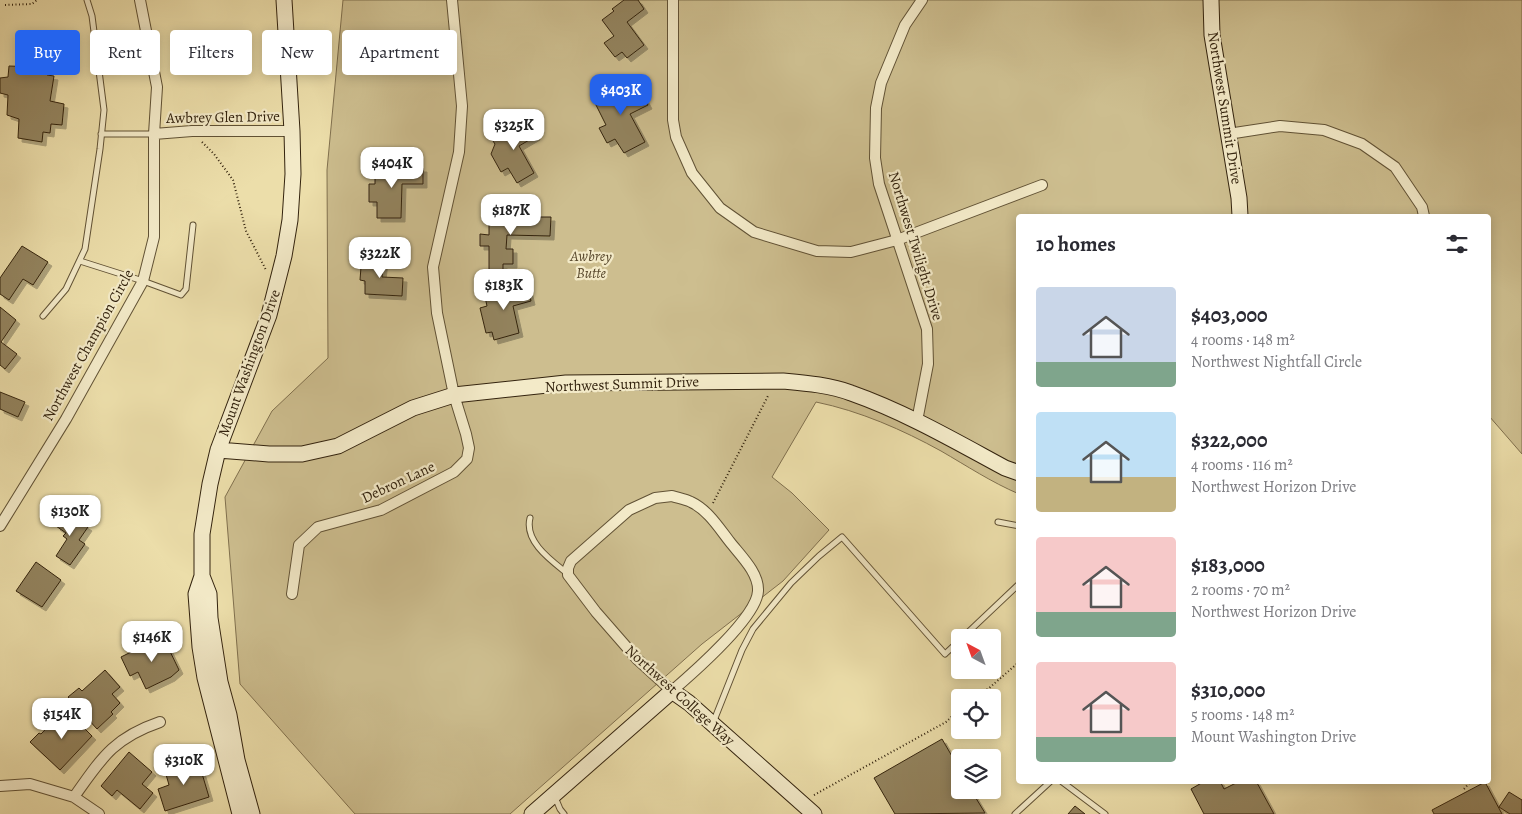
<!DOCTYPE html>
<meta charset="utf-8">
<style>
:root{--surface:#fff;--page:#f2f2f3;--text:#2b2b33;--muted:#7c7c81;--accent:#2563eb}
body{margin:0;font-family:Alegreya,serif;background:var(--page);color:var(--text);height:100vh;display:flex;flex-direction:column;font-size:19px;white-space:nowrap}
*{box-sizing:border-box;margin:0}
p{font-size:16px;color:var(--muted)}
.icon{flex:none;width:28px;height:28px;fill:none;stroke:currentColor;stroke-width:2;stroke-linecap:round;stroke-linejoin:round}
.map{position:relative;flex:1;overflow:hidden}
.drawer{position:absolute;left:1016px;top:214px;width:475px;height:570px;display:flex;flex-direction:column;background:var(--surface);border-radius:5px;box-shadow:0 2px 12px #0003}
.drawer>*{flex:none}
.top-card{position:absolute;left:15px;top:30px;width:475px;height:45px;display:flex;gap:10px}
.needle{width:32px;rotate:319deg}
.tools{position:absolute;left:951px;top:629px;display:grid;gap:10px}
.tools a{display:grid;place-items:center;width:50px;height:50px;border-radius:5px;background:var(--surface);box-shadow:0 2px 12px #0003;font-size:25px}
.price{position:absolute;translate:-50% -42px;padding:0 11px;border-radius:10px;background:#fff;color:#222;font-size:16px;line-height:32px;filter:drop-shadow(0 1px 2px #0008)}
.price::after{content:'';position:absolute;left:50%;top:30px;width:15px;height:11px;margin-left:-8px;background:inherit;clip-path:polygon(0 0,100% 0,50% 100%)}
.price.selected{background:var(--accent);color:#fff}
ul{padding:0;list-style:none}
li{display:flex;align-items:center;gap:15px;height:125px;padding:0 20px}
li span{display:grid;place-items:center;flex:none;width:140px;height:100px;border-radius:5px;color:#555}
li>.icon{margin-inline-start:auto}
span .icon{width:60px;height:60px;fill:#fffc;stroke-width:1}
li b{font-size:21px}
h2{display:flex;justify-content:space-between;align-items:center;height:60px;padding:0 20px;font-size:21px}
.chip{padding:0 18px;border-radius:5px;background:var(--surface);box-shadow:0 2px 12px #0003;font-size:18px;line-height:45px}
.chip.selected{background:var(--accent);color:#fff}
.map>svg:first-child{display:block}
.green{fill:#cdbe8f;stroke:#80704e}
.building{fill:#93845f;stroke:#33230e;filter:url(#shadow)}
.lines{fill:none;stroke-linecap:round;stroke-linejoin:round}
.lane-casing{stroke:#615235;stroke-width:7}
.street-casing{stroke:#615235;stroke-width:12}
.secondary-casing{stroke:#33230e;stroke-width:17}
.path{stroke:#33230e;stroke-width:2;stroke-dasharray:1 2.5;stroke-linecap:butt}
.lane{stroke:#f3eac8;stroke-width:5}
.street{stroke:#f3eac8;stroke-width:10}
.secondary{stroke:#f3eac8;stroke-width:15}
.labels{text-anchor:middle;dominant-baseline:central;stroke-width:4.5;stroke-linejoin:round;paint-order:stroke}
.street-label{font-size:15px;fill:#33230e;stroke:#f3eac8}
.park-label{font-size:15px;font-style:italic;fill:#5a4a2e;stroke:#f3eac8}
</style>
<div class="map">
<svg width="1522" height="814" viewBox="0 0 1522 814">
<defs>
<filter id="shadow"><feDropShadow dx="4" dy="4" stdDeviation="0" flood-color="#0004"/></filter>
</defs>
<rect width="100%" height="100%" fill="#ecdeaa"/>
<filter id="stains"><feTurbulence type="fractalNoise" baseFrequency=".004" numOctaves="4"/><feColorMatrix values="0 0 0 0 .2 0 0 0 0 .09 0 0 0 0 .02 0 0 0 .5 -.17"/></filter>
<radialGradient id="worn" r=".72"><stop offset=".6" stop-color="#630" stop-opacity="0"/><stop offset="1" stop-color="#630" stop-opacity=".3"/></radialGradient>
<path class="green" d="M343,0H1522V454L1489,416V216H1019V494C991,482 967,466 941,451C903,430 860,411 816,402L772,477L792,493L829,530L783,581L702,644L510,814H355L240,684L225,497L272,411L328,358L327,170Z"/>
<path class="building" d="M624,0H638L644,9L627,22L644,45L627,58L622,52L615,57L604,43L614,36L602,20L614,11L612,9Z
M38,52L53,54L47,75L54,76L50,101L64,104L62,125L51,124L50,133L43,132L42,142L18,138L19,119L7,115L8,95L0,93V78L8,77L9,66L35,67Z
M636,82L648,105L630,114L645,142L624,153L615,139L607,143L599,128L606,125L593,99L610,90L613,95Z
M527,119L536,136L519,146L534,173L517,183L508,168L501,172L491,154L495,144L493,141L507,133L506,131Z
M375,168H423V184H402L401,218H377V202H369V184H375Z
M489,217H551L550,236L507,235L506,249H513V264H503V270H489V246H480V234L489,235Z
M22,246L48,262L33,285L23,279L9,300L0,294V278Z
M367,256L384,257L382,277L403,278L402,296L365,294V281L360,280L361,267H367Z
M527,284L531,301L513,306L519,333L494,340L492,332L486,333L480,308L487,306L485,297L494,294V292Z
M0,307L16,320L1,342L17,354L5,369L0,365Z
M0,392L25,402L18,417L0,409Z
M57,509L76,522L77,520L88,527L79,540L85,544L70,565L56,556L67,539L63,536L66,533L56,526L58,523L51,519Z
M36,562L61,580L42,607L16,591Z
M161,637L165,641L179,670L171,677L146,689L138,672L130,676L121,657Z
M105,670L120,687L112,694L120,703L111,712L113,714L97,729L68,697L79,688L82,691Z
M65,709L92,736L60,770L30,742L39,733L41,734Z
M942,739L960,770V790H971L985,813L895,814L874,778Z
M129,752L152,772L142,784L153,793L140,809L117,790L112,796L101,786Z
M198,760L209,797L165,811L158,789L169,785L165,771Z
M1205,781H1220L1224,789L1240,781H1256L1274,814H1204L1191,789Z
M1485,782L1502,814H1434L1432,810Z
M1509,792L1522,800V814H1510L1499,807Z
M1075,806L1085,814H1068Z"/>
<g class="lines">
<defs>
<path id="lane" d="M101,134H154
M80,261L143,281L181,295L186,289L193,225
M43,316L66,289L85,249L100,149L104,110L92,16L87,0
M530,518C524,542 552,561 568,574
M998,522L1019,526
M962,638L1019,584
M713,723L742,650L753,629L791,583L819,556L842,537L945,654L960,640
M1061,781L1105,814
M555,797L560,809L564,814
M1015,814L1051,781"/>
<path id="street" d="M673,0V120L676,137L692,173L720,208L754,232L817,251L851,252L897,240L1042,185
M154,134L192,131H292
M1228,134L1280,126L1324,130L1362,144L1395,167L1422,207L1424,216
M917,421L928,364L927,329L879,184L875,158L876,108L881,83L905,25L922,0
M672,496C678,498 685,499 691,502C708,510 719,528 730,542C741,556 759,573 758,591C757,617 693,673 672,691L637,659L596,612L568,575V568L571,561L629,510L655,498Z
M0,526L66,419L143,281L154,237V134L157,87L140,0
M292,594L299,545L318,527L381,510L454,472L467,459L469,448L466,434L454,395L437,313L433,267L459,152L462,106L452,0
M0,786L30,784L74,797L99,814
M74,797C101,759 113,738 160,722"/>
<path id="secondary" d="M1211,0L1212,35L1239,198L1240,216
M218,450L269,454H302L338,446L413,408L454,395L566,383L783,381C805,383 830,385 851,393C905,412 955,441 1005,468L1019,473
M202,576L209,594L210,618L220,682L229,715L237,760L252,814
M240,814L205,678L200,647L196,594L202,576V534L210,484L218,450L269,315L284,256L290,220L293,174L292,131L284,0
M532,814L672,691L689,703L814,814"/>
</defs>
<use href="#lane" class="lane-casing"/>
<use href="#street" class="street-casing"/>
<use href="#secondary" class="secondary-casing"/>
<path class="path" d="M5,5L32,4L37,0
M202,142L214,154L233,180L246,231L266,270
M713,503L769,394
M972,698L975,694L988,689L1019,662
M1489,749V748
M1464,789L1471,781
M814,795L946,722L960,709"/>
<use href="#lane" class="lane"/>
<use href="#street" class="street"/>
<use href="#secondary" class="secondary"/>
</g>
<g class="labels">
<g class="street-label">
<text transform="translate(1225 108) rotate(81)">Northwest Summit Drive</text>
<text transform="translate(223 117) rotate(-1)">Awbrey Glen Drive</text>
<text transform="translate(916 246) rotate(73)">Northwest Twilight Drive</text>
<text transform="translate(88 345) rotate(-61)">Northwest Champion Circle</text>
<text transform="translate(249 363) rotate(-70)">Mount Washington Drive</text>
<text transform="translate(622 384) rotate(-2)">Northwest Summit Drive</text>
<text transform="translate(398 482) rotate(-25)">Debron Lane</text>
<text transform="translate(680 695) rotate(42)">Northwest College Way</text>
</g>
<g class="park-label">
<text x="591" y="256">Awbrey<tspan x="591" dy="17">Butte</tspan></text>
</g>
</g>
<rect width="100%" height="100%" filter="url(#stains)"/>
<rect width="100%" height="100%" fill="url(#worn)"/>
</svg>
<div class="tools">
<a><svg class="needle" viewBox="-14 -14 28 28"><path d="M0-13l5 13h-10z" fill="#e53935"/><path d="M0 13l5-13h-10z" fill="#7c7c81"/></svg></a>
<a><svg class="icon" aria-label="locate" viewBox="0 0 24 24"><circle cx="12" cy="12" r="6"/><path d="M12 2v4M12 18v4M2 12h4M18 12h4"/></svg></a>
<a><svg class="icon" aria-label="layers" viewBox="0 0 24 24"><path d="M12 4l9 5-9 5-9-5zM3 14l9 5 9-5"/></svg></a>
</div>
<b class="price selected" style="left:621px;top:116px">$403K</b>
<b class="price" style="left:514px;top:151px">$325K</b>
<b class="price" style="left:392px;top:189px">$404K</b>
<b class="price" style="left:511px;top:236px">$187K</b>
<b class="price" style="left:380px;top:279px">$322K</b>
<b class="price" style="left:504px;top:311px">$183K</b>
<b class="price" style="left:70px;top:537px">$130K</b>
<b class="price" style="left:152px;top:663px">$146K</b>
<b class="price" style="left:62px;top:740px">$154K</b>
<b class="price" style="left:184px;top:786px">$310K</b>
<div class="top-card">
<a class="chip selected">Buy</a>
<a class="chip">Rent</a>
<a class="chip">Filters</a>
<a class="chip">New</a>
<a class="chip">Apartment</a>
</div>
<section class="drawer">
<h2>10 homes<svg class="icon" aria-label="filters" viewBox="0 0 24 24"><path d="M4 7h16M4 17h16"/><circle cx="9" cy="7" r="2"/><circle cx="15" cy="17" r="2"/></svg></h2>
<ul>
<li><span style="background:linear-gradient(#c9d6e8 75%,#7fa58c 0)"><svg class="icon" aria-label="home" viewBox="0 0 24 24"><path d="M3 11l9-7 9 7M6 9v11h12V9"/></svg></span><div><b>$403,000</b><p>4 rooms · 148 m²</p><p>Northwest Nightfall Circle</p></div></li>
<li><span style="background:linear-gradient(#bfe0f5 65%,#c2b280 0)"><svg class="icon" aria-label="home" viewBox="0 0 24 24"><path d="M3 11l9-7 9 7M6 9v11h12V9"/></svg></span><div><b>$322,000</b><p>4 rooms · 116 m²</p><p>Northwest Horizon Drive</p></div></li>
<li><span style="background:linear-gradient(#f6c9c9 75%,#7fa58c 0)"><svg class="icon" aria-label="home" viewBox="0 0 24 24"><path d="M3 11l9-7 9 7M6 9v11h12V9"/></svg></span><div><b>$183,000</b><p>2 rooms · 70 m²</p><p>Northwest Horizon Drive</p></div></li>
<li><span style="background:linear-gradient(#f6c9c9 75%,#7fa58c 0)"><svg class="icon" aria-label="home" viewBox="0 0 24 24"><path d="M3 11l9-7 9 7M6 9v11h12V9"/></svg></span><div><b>$310,000</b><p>5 rooms · 148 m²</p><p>Mount Washington Drive</p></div></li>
</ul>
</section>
</div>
